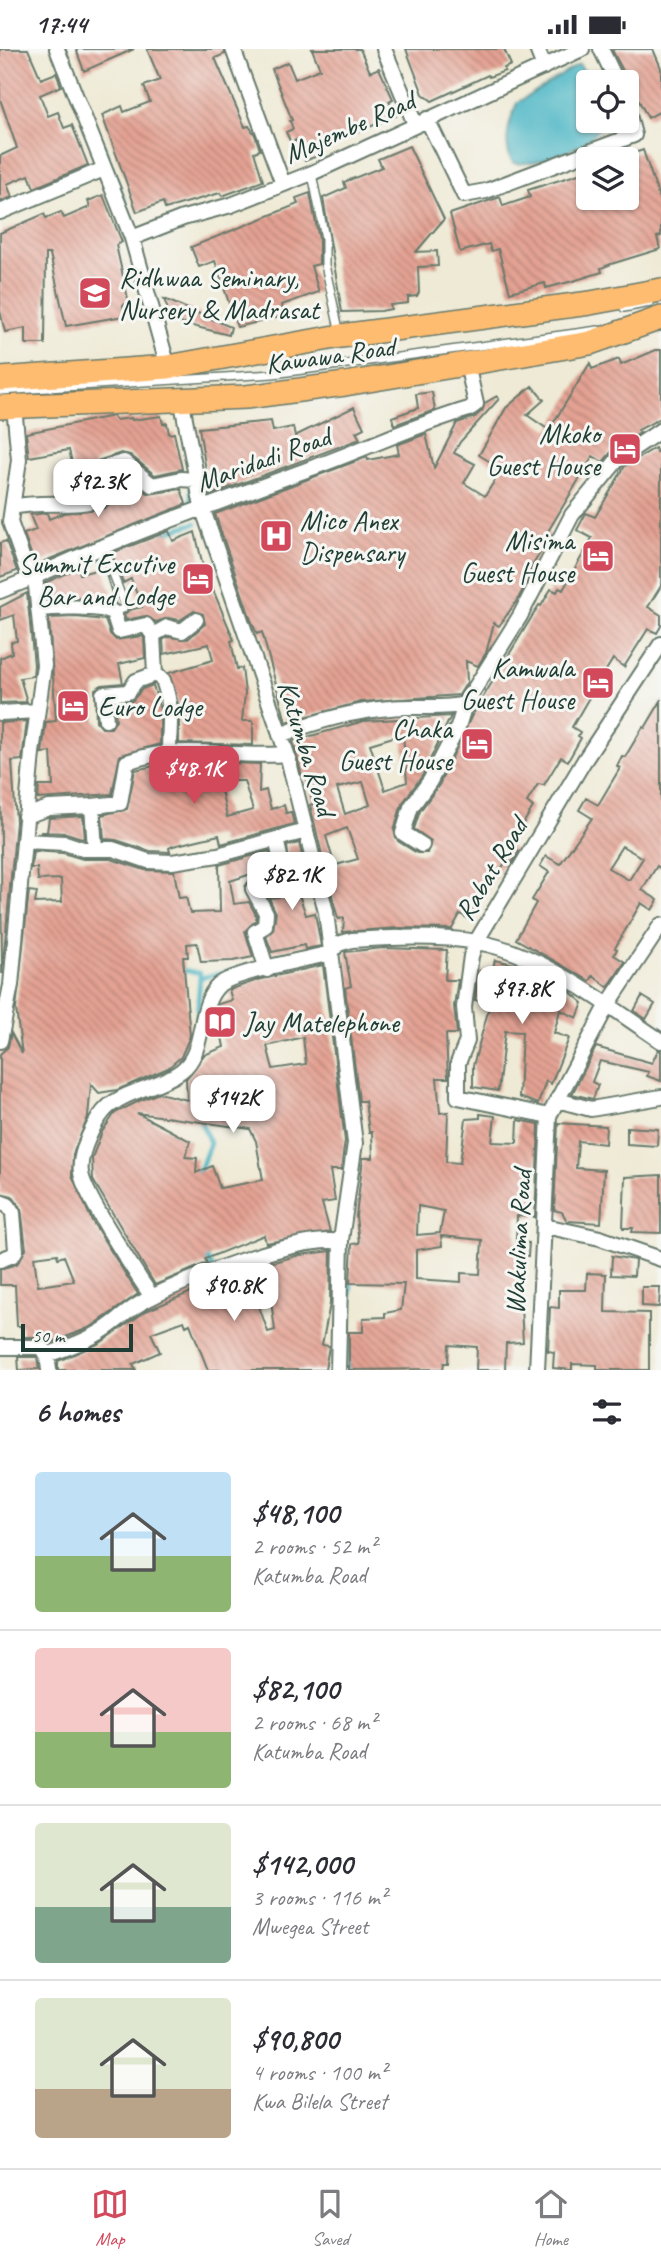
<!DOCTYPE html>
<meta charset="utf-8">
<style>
:root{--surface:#fff;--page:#f2f2f3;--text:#2b2b33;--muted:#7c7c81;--line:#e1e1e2;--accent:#d1495b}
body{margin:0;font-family:Caveat,sans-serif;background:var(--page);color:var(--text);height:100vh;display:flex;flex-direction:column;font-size:26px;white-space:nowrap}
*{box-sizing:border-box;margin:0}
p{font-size:23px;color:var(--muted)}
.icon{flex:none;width:38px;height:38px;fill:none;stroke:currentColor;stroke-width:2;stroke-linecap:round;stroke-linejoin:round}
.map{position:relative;height:1321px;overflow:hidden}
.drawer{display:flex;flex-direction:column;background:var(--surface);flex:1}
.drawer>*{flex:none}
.tools{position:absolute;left:576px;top:21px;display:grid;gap:14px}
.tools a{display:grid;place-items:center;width:63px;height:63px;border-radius:7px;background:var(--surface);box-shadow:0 2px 5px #0004;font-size:35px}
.scale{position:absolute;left:21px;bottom:18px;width:112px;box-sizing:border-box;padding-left:7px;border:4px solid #1f3d34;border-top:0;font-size:19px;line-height:24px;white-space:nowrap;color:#1f3d34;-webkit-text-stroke:5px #f6f6f2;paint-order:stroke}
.price{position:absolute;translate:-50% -60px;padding:0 16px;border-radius:14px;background:#fff;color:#222;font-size:23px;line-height:46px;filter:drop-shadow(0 2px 4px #0008)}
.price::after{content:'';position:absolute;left:50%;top:42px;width:21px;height:16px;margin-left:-10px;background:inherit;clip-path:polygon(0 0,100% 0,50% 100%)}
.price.current{background:var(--accent);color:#fff}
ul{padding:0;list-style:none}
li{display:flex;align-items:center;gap:21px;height:175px;padding:0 35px}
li+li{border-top:2px solid var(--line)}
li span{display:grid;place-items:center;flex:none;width:196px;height:140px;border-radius:7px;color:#555}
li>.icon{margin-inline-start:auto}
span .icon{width:84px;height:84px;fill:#fffc;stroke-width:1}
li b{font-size:30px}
h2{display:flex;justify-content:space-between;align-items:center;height:84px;padding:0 35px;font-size:30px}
.status{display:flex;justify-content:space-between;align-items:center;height:49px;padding:0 35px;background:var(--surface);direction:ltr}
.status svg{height:19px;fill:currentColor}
.tab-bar{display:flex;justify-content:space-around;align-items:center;height:98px;border-top:2px solid var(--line);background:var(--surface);font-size:19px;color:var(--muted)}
.tab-bar a{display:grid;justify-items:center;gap:4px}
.tab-bar .current{color:var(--accent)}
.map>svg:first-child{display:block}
.water{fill:#48b5c4;stroke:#34797c;stroke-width:2}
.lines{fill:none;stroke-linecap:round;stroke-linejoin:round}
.stream{stroke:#48b5c4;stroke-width:4.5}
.building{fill:url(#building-back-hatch);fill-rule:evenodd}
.lane-casing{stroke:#687a6c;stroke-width:10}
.street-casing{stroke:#687a6c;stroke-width:18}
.primary-casing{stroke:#687a6c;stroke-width:26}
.lane{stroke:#fff;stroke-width:7}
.street{stroke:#fff;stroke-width:14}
.primary{stroke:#febc70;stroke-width:23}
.labels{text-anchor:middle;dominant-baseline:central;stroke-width:6;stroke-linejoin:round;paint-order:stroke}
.street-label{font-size:28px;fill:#1f3d34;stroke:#f6f6f2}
.poi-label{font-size:28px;fill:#1f3d34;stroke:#f6f6f2;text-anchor:end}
</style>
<div class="status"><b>17:44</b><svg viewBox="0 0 49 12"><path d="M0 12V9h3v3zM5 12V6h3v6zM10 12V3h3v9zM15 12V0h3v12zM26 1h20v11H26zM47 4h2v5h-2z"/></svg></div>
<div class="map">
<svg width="661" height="1321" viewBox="0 0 661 1321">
<defs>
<pattern id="building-back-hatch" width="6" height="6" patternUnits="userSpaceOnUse" patternTransform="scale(1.75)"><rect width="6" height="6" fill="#e4a293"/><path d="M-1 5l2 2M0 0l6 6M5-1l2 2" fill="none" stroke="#b88579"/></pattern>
</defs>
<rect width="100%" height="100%" fill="#f6f6f2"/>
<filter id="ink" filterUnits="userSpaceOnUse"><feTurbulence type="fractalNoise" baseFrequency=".0143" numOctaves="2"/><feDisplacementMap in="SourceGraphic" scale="14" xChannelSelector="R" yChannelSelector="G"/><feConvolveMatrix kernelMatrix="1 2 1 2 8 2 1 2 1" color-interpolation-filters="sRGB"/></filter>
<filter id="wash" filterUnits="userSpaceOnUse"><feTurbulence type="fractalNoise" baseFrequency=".00686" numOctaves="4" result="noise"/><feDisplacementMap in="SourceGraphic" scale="28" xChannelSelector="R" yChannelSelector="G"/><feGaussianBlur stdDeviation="1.57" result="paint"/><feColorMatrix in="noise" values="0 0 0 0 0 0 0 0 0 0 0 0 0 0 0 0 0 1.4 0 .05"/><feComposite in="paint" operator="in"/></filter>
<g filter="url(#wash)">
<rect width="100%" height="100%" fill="#efead5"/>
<path class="water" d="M579,15L591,33H588V72H603C594,97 538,118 513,114C502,96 509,72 517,54Z"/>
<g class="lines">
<path class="stream" d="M100,89L132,172
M191,432V458
M164,484L196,474
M81,514L105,507
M180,921L200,924L197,972
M200,929L232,922
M193,1124L200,1121L210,1094L199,1069
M204,1204L213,1220
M348,1321L351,1231"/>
</g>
<g id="blocks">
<path class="building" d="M0,0H28L41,30L56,24L61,37L40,46L48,67L58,63L64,79L72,76L88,116L34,139L29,126L7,135L12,148L0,153V107L17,99L0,50Z
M76,0H134L84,22Z
M147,0H224L225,5L215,9L245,78L249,77L255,86L260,101L254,103L263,132L222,147L220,144L165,160L163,153L137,163L102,66L122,57L124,63L150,53L144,37L160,31Z
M312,0H360L370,23L379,19L393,50L389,52L396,67L326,96L315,103L317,107L305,112L296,91L291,94L286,83L293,80L290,72L292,71L272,20L288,13L295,30L320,20Z
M406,0H504L511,16L504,19L505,22L489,28L488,26L432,52L423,45Z
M615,0H653L661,19V62L648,69L612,1Z
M409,97L444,170L416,203L437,202L438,217L418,218L419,243L417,247L408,248V254L390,256L391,260L381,262L342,263L323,149L346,139L344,133L382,118L378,110Z
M643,101L661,155V187L657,188L660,200L611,215L601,219L602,223L573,232L546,239L545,234L510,243L498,200L491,202L489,195L460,203L450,165L500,148L503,157L530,148L528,141L588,122V149H626V107Z
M310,144L319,190V215L311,217L319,243L282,256L284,267L237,278L215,212L199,218L191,198L298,155L296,149Z
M103,146L122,193L116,196L129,254L123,256L124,267L66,277L50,205H46L45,295H26V279L5,283L0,262V184L44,165L46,169L61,163L64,169L90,158L88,152Z
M164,250L231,278L229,286L172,272Z
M656,301H661V369L638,381L640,384L612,402L603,413L593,407L547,484L551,486L529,522L532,523L518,550L499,577L494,574L486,604L478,617L466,612L467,633L459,646L361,653L286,673L262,583L257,585L251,571L215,465L367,408L368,411L399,405L397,396L426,385L434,419L457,374L475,368L482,362L485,354L497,347L499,350L460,393L454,404L475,415L464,434L485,447L502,420L479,406L506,359L532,337L544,351L527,366L549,381L590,314L592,320L619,310L621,316Z
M432,343L435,361L394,376L392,368L418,359L416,345Z
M354,358L364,379L356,383L360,390L210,446L199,379L271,372L273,382L293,378L295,387Z
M113,367L116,371L131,369L132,371L161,367L163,375L167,374L169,385L174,384L182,420L155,426L130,406L121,404L95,413L92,442L79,444L69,401L29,408L26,384Z
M655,399L657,404L661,402V537L648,558L661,566V577L657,584L648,580L624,618L613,610L587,652L572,678L580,683L578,687L581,689L568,712L561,708L544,736L538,735L527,753L533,758L510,797L519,803L512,814L507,811L488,839L485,838L469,870L460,865L452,880L398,879L343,883L344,869L338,870L325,819L358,810L347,779L326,787L333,811L324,814L310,756L313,755L306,726L302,727L293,692L364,672L451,667L422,727L402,755L394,781L398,792L417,804H427L431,792L414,780L420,762L439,736L471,668L539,556L541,557L551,540L557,543L559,539L563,541L592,489L577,481L586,464L595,468L625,417ZM403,685L407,733L385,741L370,695ZM363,733L370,756L345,765L337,739Z
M122,424L149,445L181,440L186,455L35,516L24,485L36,481L30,466L47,464L49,470L64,464L105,459L112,451V426Z
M169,482L173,492L195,483L203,517L234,591L231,592L237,620L242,619L245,644L242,672H253V696L179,694V658L169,624L213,611L209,595L164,605L163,591L168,588L188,590L205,575L203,565L194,562L180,571L168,569L156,573L145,567L126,571L124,566L129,561L142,558L131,530L123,534L112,504Z
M6,492L17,522L0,528V494Z
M104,519L115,554L88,549L47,550L45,534L71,522L79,521L80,525Z
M27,544L34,616L33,627L20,629L27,653L0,654V609L12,604L11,593L17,592L14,566L0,571V558Z
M76,568L105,571L110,585L116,591L142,587L144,589L145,609L119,615L123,634L102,636L95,640L96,672L102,679H111L116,671L114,654L132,652L142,640L153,636L160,661V695L120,706L112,745L38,750L39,737H53L51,703L42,704L46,673L56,672L49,569Z
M661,652V820L657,817L642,841L658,851L652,861L641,854L615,899L617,900L614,906L625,913L608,938L593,927L590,932L516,890L536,854L532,851L549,823L540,817L546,807L560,815L592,769L579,761L586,749L598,756L620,719L617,717L622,707L625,708L643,678L645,679ZM622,797L643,809L629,831L608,819Z
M27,672L22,711L12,712L16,773L2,925L0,674Z
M206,713L260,715L259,743L266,741L271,760L284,756L286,764L291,763L294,775L221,795L219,786L173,797L169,799L170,803L150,802L116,791L104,790L102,766L127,760L135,721L168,714ZM219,732H244L253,761L227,768Z
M83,767L85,790L66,784L40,783H47L49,769Z
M299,794L303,811L293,813L298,825L296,837L306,866L315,864L321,897L305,900L304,896L272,903L266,887L273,881L276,864L269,849L279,848L273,831L290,822L287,797Z
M33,802L63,804L83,810H111L145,821L174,822L179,849L186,848L190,864L220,863L219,816L269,802L271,810L254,824L230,832L234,855L249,853L256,866V871L245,882L253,908L233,912L201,913L197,894L187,895L188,908H183L190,987L181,1008L168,1019L117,1041L99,1044L91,1035L88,1068L73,1105L72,1126L92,1172L138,1245L91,1278L51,1294L43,1288H23L21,1277H17L15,1236H0V1220L17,1215L26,1200L21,1159L12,1147L0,1144V1005L8,998L11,984L22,1005L16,960L29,842L37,843L35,854L62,853L61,830L38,831L37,819H31ZM57,1205L58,1209L64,1207L74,1232L38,1237L34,1208Z
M383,899L447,901L445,931H458L454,957L457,985H446L448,1029H437L440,1064L448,1063L446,1113L460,1114L466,1070L480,1069V1065L495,1067L492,1093L517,1094L518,1071L539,1075L535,1168L517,1167L516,1193L529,1194L528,1207L522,1206L520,1240L523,1293L506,1294L505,1321H476L477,1298L449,1296L448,1314H444L443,1320L349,1321V1283H363V1269L385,1268V1264L401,1261L404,1235L350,1234L352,1195L359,1194L356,1167L363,1109H373L372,1083H369L365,1052H359L345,939L351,937L345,903ZM418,1157L444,1162L440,1184L417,1186ZM441,1187L482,1191L480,1225L461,1224V1233L416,1230V1201L442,1197Z
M495,911L522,917L568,941L583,954L577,969L560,961L554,984L569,989L551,1035L546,1032L538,1055L519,1048L522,983L505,982L498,1042L473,1038V1017L490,955L475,951L477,931L480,922L491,926Z
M323,916L345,1092L341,1121H330L335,1152L322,1154L330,1183L266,1194L264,1186L205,1210L207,1214L155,1236L93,1131L92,1109L102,1083L115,1064L139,1052L159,1044L187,1051L186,1030L204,1006L224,998L220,978L213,979L212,974L218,955L232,951L229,941L258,931ZM303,988L306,1015L273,1020L267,997ZM137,1064L250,1080L256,1092L263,1131L220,1139L212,1117L196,1124L197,1109L185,1108L190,1092Z
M642,947L655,955L646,970L634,962Z
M596,998L652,1014L658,1001L661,1002V1032L647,1027L649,1023L600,1012L592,1033L598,1036L593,1050L572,1045Z
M558,1074L606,1077L605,1095L578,1092L576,1119L604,1121L601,1174L567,1172L562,1163L554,1161Z
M627,1078L658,1080L657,1097L627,1095Z
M661,1126V1184L632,1183L633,1179H623L625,1128Z
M331,1202L330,1255L322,1296L329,1297L325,1321H208L190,1275L186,1277L184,1272L151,1284L160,1303L133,1315L136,1321H58V1312L100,1294L146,1262L246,1220L268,1283L275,1281L266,1215L300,1206Z
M612,1207L635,1211L634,1227L611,1226Z
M587,1224L606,1225L605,1263L649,1264V1321H597V1316L572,1315V1321L553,1319L554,1303L548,1302L550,1258L559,1259V1241H586Z
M642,1238H660L659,1258L642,1257Z
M18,1308H37L39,1320L19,1321Z"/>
</g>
</g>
<g filter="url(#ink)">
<use href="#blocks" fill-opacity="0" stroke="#687a6c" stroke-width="2"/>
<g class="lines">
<defs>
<path id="lane" d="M312,125L325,189V216L340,285
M624,259L650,254
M0,342L273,325L598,281
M103,498L124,554L123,560L113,563"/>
<path id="street" d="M57,0L132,189L168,318
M233,0L283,135
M384,0L415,75
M537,0L544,18
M601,0L617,33
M427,70L464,146L486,142L634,86L626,54
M0,163L104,120
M132,189L183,169L231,156L312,124L582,0
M181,349L202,458L287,705L326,863L355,1094L341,1191L338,1321
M13,458C42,451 73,459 102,450V419L124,413L152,436L181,430L196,431
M30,530C120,487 215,455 309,420C363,401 414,376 469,360L476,355L467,315
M0,542L30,530L10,473L19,411L14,357
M38,560C57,558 97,557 113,563L119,582L146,576L153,586
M155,625L163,631C174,663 169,672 169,703
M0,664L37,662
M106,671L103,645L128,643L136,632L155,625L153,586L167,578L182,582L196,571
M280,686C314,673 354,662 390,659C416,656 440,661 465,655
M25,767L49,759L92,757
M24,792L65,794L83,800H113L148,812L172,813L218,806L306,782
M422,796L403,784L411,758L430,732L458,678L465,655L520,567L572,466L618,410L661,381
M95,800L92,757L120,754L127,713C182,693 231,710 287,705
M267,921L255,883L265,877L266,864L253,840L268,822L282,816L276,790
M0,992L11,936L32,704L44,616L35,527
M557,1051L591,1060L661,1048
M549,1067L458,1048V1014L467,992L464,958L471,907L476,893L584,712L661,595
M0,1153L8,1156L13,1164L16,1201L13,1206L0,1211
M545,1177L600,1189L661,1210
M152,1248C137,1226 84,1146 81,1124C78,1105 95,1069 109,1057C130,1040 160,1038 181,1022C207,1003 196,957 219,936C234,923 308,910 331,904L338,895L352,891C392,888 437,886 477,893C544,905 605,955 661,992
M0,1298H42L47,1306L49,1321
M47,1306C66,1299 85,1293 102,1282C115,1274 127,1262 141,1254C178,1232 301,1185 341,1193
M537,1321L549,1067L607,957L661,876"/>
<path id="primary" d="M0,330L168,318L341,287L590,254L661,241
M0,358L246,348L345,335L590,294L661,269"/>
</defs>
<use href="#lane" class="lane-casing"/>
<use href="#street" class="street-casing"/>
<use href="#primary" class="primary-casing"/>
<use href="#lane" class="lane"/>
<use href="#street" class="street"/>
<use href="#primary" class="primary"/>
</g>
</g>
<defs>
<symbol id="school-square" viewBox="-11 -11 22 22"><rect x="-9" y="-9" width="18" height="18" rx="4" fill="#d1495b" stroke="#f6f6f2"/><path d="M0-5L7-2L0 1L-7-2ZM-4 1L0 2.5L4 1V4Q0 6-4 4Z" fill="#fff"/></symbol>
<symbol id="hotel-square" viewBox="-11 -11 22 22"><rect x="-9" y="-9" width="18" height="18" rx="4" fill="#d1495b" stroke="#f6f6f2"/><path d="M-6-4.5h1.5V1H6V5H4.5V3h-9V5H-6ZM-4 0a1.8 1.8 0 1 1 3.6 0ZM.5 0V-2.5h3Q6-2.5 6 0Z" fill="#fff"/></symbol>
<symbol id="hospital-square" viewBox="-11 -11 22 22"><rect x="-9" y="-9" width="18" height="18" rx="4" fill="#d1495b" stroke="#f6f6f2"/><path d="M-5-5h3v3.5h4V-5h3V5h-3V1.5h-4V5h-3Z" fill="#fff"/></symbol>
<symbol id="library-square" viewBox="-11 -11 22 22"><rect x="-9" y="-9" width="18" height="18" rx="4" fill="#d1495b" stroke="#f6f6f2"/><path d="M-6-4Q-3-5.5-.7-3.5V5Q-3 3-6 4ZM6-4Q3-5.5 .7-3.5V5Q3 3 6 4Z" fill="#fff"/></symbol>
</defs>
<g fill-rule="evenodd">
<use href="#school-square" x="76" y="225" width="38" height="38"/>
<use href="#hotel-square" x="606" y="381" width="38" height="38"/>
<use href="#hospital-square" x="257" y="468" width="38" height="38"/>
<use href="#hotel-square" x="579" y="488" width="38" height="38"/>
<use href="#hotel-square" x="179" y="511" width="38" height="38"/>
<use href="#hotel-square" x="579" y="615" width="38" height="38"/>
<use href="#hotel-square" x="54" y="638" width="38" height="38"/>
<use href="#hotel-square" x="458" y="676" width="38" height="38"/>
<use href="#library-square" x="201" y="954" width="38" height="38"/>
</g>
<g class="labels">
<g class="street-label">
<text transform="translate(349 78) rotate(-24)">Majembe Road</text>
<text transform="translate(330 306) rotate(-8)">Kawawa Road</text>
<text transform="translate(263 410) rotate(-20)">Maridadi Road</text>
<text transform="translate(307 699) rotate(73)">Katumba Road</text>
<text transform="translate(491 820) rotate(-59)">Rabat Road</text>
<text transform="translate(518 1193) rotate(-87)">Wakulima Road</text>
</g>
<g class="poi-label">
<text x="119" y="228" text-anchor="start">Ridhwaa Seminary,<tspan x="119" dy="32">Nursery &amp; Madrasat</tspan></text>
<text x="600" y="384">Mkoko<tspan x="600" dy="32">Guest House</tspan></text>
<text x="300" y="471" text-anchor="start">Mico Anex<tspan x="300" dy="32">Dispensary</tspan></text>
<text x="574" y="491">Misima<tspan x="574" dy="32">Guest House</tspan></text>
<text x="174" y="514">Summit Excutive<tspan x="174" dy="32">Bar and Lodge</tspan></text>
<text x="574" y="618">Kamwala<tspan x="574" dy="32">Guest House</tspan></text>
<text x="98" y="657" text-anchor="start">Euro Lodge</text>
<text x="452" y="679">Chaka<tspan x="452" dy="32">Guest House</tspan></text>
<text x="244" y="973" text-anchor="start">Jay Matelephone</text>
</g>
</g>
</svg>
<div class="tools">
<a><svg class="icon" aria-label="locate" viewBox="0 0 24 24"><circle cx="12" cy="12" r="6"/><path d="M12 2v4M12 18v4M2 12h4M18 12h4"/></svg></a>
<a><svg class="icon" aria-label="layers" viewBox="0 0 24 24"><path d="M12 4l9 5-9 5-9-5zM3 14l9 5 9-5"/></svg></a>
</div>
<div class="scale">50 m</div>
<b class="price" style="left:98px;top:470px">$92.3K</b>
<b class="price current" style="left:194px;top:757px">$48.1K</b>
<b class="price" style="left:292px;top:863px">$82.1K</b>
<b class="price" style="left:522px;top:977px">$97.8K</b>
<b class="price" style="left:233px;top:1086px">$142K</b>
<b class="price" style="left:234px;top:1274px">$90.8K</b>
</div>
<section class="drawer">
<h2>6 homes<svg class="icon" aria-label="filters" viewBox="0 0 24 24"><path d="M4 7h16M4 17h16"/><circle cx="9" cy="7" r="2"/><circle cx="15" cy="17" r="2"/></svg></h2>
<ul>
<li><span style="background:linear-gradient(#bfe0f5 60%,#8fb573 0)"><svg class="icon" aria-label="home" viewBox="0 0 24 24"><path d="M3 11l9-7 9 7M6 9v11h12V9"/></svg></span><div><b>$48,100</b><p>2 rooms · 52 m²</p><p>Katumba Road</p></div></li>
<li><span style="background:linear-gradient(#f6c9c9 60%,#8fb573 0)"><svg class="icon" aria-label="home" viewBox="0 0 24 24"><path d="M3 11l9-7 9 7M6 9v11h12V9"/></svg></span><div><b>$82,100</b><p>2 rooms · 68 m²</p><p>Katumba Road</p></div></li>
<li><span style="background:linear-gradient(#dfe7d0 60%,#7fa58c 0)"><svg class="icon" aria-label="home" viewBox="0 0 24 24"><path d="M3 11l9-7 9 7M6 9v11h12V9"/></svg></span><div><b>$142,000</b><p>3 rooms · 116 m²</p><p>Mwegea Street</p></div></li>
<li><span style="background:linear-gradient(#dfe7d0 65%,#b9a48a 0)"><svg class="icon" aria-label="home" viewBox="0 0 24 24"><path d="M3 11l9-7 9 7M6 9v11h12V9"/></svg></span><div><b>$90,800</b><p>4 rooms · 100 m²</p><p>Kwa Bilela Street</p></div></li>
</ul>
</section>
<nav class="tab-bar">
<a class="current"><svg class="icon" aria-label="map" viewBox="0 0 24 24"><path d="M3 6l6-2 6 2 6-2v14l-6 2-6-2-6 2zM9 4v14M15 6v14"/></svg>Map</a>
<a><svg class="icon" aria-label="saved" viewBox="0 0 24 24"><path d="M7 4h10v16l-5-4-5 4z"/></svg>Saved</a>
<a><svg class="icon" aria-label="home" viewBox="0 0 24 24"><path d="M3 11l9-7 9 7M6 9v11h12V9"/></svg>Home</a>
</nav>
